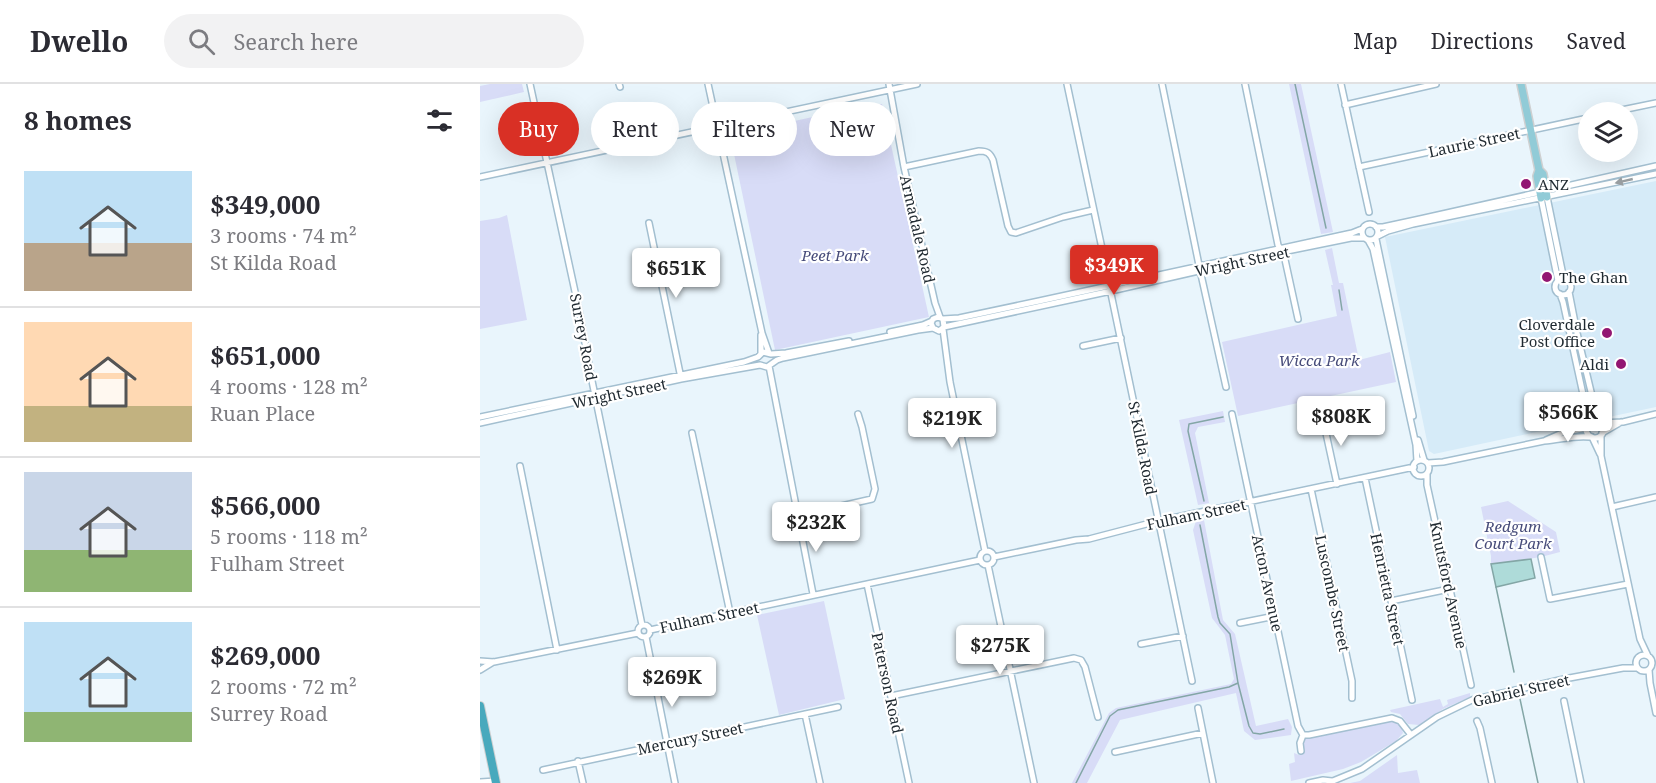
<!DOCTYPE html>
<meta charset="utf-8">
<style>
:root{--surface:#fff;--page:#f2f2f3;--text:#2b2b33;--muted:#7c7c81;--line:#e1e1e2;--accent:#d93025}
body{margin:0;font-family:"Noto Serif",serif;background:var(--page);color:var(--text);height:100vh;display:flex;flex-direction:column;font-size:22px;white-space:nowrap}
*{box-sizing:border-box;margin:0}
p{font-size:20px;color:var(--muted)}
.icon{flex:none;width:33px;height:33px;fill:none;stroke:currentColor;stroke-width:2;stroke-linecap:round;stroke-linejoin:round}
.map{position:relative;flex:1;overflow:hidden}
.details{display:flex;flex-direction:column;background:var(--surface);width:480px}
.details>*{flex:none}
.hud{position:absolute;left:18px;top:18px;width:570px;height:54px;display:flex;gap:12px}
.controls{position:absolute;left:1098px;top:18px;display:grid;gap:12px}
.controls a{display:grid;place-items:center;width:60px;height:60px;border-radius:50%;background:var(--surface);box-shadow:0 6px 24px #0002;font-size:30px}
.price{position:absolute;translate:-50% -51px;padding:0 14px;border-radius:6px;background:#fff;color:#222;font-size:20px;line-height:39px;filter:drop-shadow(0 2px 3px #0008)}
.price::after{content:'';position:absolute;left:50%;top:36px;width:18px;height:14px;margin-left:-9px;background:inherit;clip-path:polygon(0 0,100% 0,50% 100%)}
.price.active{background:var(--accent);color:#fff}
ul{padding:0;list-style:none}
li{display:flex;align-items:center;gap:18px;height:150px;padding:0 24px}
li+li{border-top:2px solid var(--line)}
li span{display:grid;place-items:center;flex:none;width:168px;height:120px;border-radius:0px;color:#555}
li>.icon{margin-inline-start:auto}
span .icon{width:72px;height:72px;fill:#fffc;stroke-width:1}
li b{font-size:26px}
h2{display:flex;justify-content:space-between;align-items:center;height:72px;padding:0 24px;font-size:26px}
.chip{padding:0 21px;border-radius:27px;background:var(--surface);box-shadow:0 6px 24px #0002;font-size:21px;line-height:54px}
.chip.active{background:var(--accent);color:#fff}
header{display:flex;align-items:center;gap:36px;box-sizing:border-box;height:84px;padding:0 30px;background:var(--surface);border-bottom:2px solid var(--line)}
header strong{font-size:28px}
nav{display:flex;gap:33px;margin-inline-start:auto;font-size:21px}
.search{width:420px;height:54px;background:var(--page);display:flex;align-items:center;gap:15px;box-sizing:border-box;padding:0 21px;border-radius:33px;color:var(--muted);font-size:22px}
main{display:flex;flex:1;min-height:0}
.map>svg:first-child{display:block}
.built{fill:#d6ebf8}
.green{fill:#d8dcf7}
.water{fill:#aedbd9;stroke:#83a6a6;stroke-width:1.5}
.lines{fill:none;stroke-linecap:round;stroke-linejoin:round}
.stream{stroke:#83a6a6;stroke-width:1.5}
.minor-casing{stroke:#a3bfd0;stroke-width:8}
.major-casing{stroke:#ced0d1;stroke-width:10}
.highway-casing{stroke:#ced0d1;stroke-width:10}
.minor{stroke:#fff;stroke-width:5}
.major{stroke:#91cbd7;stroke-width:7}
.highway{stroke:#48a9bd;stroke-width:8}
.oneway{fill:#9a9fa2}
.poi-dot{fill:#931772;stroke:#fff;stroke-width:2}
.labels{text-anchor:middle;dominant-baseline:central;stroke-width:4.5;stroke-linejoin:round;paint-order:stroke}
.street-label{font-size:15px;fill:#1f2930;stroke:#fff}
.poi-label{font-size:15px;fill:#1f2930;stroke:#fff;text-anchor:start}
.park-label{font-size:15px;font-style:italic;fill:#474c7a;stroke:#fff}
</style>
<header>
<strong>Dwello</strong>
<div class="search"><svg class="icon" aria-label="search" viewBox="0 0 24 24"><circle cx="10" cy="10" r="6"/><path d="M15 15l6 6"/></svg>Search here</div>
<nav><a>Map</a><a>Directions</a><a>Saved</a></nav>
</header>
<main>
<section class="details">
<h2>8 homes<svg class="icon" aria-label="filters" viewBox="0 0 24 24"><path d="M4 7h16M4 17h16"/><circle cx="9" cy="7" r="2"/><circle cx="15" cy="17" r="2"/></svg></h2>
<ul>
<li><span style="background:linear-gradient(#bfe0f5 60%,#b9a48a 0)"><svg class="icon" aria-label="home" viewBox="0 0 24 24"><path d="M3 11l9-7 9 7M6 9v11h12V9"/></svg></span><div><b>$349,000</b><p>3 rooms · 74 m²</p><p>St Kilda Road</p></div></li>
<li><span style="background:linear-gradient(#ffd9b3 70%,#c2b280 0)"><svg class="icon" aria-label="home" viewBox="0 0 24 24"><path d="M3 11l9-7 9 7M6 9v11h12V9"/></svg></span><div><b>$651,000</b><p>4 rooms · 128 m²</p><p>Ruan Place</p></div></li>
<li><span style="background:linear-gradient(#c9d6e8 65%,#8fb573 0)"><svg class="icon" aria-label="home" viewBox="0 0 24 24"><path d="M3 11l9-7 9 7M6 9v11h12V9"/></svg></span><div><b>$566,000</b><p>5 rooms · 118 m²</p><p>Fulham Street</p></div></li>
<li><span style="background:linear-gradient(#bfe0f5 75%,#8fb573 0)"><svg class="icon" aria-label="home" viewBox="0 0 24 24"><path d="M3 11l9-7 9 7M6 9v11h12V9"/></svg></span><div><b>$269,000</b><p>2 rooms · 72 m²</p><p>Surrey Road</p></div></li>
</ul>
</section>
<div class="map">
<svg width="1176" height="699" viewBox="0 0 1176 699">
<rect width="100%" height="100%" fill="#e9f5fc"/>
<path class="built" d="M1176,97V323L1124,334L1121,332L1119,328L1104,331L1099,339L954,370L949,367L905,153Z"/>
<path class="green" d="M10,0H42L44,8L0,18V2Z
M809,0H821L853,148L841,150Z
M402,20L449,233L295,266L250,51L342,31Z
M27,131L47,236L0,245V137L19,134Z
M852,164L859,199H863L879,276L910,268L916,298L758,332L742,258L857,232L851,201H853L845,166Z
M743,327L745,338L718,343L715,349L729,419L718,421L699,336Z
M1028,417L1076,448L1080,468L1061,473L1011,480V472L1001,423Z
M724,436L743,536L755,550L776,642L808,635L812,643L811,651L775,656L764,647L756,609L640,636L607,699H592L629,629L636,624L751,600L754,595L745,551L732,534L713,446L716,437Z
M344,517L365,615L299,631L277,531Z
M990,609V613L963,625L939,641L928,640L920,630L911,628L910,626L960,615L963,623L968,620L967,616Z
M909,636C916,638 922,641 923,649L916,657L881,678L863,685L811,697L809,680L815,678L814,669L819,671L824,669L823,659L826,654Z
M917,671L918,689L937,686L940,699H870L880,697Z"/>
<path class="water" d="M1051,475L1055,494L1016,503L1011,480Z"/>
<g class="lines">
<path class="stream" d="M815,0L846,144
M859,206L862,226
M724,417L708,347L709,340L743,333
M720,441L738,533L740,539L750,550L758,599L769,642L773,649L780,650L804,645
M1016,503L1034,588
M1040,615L1058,699
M596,699L630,632L638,626L749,603L758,599"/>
<defs>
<path id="minor" d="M50,0L99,226L111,292L162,541
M139,0L140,3
M228,0L282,249L289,269
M409,0L424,83L455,219L460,233
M587,0L627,188
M682,0L720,186L746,303
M765,0L798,161L804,171L818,235
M861,0L889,128
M865,21L956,0
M1132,28L1176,19
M424,83L499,67C507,67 510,69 513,76L528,142L531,148L536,149L583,133L613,126
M879,83L1108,34
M0,93L437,0
M1067,113L1083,191L1087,196
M1061,114L1078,197
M169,139L201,294
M882 148a8 8 0 1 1 16 0a8 8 0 1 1-16 0Z
M896,143H903L940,135L1176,82
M898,152L908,147L933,140L1176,90
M896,155L933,332
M888,156L893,165L936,361L937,377
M1075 203a8 8 0 1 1 16 0a8 8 0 1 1-16 0Z
M630,205L712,597
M1089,208L1097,249L1118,337
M1080,210L1083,218L1109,338
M463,235L479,234L559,217L872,149L882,145
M464,243L631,207L802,168L871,154H884
M463,245L470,298L505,467
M410,248L443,241L452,237
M603,262L641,254
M281,269V251
M289,282L333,510
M752,330L818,642L823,651L820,659L821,667
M842,331L857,400
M0,333L264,278L278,273L283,268L291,270L306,269L369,257
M1106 345a9 9 0 1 1 18 0a9 9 0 1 1-18 0Z
M0,339L201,295L280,281L287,283L297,276L303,274L438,246L453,244L459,247L464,243L463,235L458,233L453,235L451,239L453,244
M1120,339L1143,338L1176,330
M212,349L250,529
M1122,349L1141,338
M1121,352V372L1160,555L1168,572
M1112,353L1120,370
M938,356L944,376
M1066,356L1082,349L1106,344
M933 384a8 8 0 1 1 16 0a8 8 0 1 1-16 0Z
M948,379L963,378L1064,357C1080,356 1094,351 1110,353
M40,382L77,566
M947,390V401L991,601
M885,394L932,616
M831,405L872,597V614
M1132,423L1176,413
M317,432L392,415L395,405L382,343L378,330
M500 474a7 7 0 1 1 14 0a7 7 0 1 1-14 0Z
M514,473L596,456L609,455L678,437L934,383
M1061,473L1070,515L1148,500
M508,481L554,699
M387,500L429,699
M911,517L969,505
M760,539L795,532
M158 547a6 6 0 1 1 12 0a6 6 0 1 1-12 0Z
M170,546L500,476
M166,553L195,699
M661,560L703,552
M1156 579a8 8 0 1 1 16 0a8 8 0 1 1-16 0Z
M0,577L14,578L158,549
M0,586L13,578
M1169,586L1170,599L1176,629
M411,612L594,574L601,576L605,583L618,633
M1084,617L1101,699
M718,624L733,699
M325,630L340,699
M997,637L1000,644L1012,699
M823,651H829L912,634L920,637L931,651
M635,668L723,649
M98,677L103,699
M63,686L358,623
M0,698L16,697
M829,699L843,696L852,697
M848,699L882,685L957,633L992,616L1084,595L1143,584H1157"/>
<path id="major" d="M1041,0L1059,86L1063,90L1067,113
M1059,86L1057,92L1061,114"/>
<path id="highway" d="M0,622L16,699"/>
</defs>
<use href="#minor" class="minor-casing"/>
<use href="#major" class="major-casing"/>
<use href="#highway" class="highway-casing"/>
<use href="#minor" class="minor"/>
<use href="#major" class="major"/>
<use href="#highway" class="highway"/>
</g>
<defs><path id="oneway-solid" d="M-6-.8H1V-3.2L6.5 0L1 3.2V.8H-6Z" transform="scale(1.5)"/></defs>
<use class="oneway" href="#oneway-solid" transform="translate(1144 97) rotate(167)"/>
<g class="poi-dot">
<circle cx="1046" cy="100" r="6"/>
<circle cx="1067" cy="193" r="6"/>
<circle cx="1127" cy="249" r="6"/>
<circle cx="1141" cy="280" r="6"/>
</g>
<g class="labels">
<g class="street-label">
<text transform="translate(994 58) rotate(-12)">Laurie Street</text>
<text transform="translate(438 145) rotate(77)">Armadale Road</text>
<text transform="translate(762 177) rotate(-12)">Wright Street</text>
<text transform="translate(104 253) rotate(79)">Surrey Road</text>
<text transform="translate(139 309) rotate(-12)">Wright Street</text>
<text transform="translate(663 364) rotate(79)">St Kilda Road</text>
<text transform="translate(716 430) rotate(-12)">Fulham Street</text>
<text transform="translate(788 499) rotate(78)">Acton Avenue</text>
<text transform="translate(969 501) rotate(78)">Knutsford Avenue</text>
<text transform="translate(908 505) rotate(78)">Henrietta Street</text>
<text transform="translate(853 509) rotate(78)">Luscombe Street</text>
<text transform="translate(229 533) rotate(-12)">Fulham Street</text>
<text transform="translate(408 599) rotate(78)">Paterson Road</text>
<text transform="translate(1041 606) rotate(-13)">Gabriel Street</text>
<text transform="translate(210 654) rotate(-12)">Mercury Street</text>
</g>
<g class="poi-label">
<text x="1058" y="100">ANZ</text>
<text x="1079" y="193">The Ghan</text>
<text x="1115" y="240" text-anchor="end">Cloverdale<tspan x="1115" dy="17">Post Office</tspan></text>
<text x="1129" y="280" text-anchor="end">Aldi</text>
</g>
<g class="park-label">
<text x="355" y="171">Peet Park</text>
<text x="839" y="276">Wicca Park</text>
<text x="1033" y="442">Redgum<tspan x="1033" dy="17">Court Park</tspan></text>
</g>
</g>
</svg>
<div class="controls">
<a><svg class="icon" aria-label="layers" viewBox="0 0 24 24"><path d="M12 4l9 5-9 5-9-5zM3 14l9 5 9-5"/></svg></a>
</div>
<b class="price active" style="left:634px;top:212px">$349K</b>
<b class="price" style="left:196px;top:215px">$651K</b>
<b class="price" style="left:1088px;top:359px">$566K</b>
<b class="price" style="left:861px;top:363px">$808K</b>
<b class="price" style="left:472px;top:365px">$219K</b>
<b class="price" style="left:336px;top:469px">$232K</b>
<b class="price" style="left:520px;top:592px">$275K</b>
<b class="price" style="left:192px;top:624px">$269K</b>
<div class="hud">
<a class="chip active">Buy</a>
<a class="chip">Rent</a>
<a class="chip">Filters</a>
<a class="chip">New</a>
</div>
</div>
</main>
